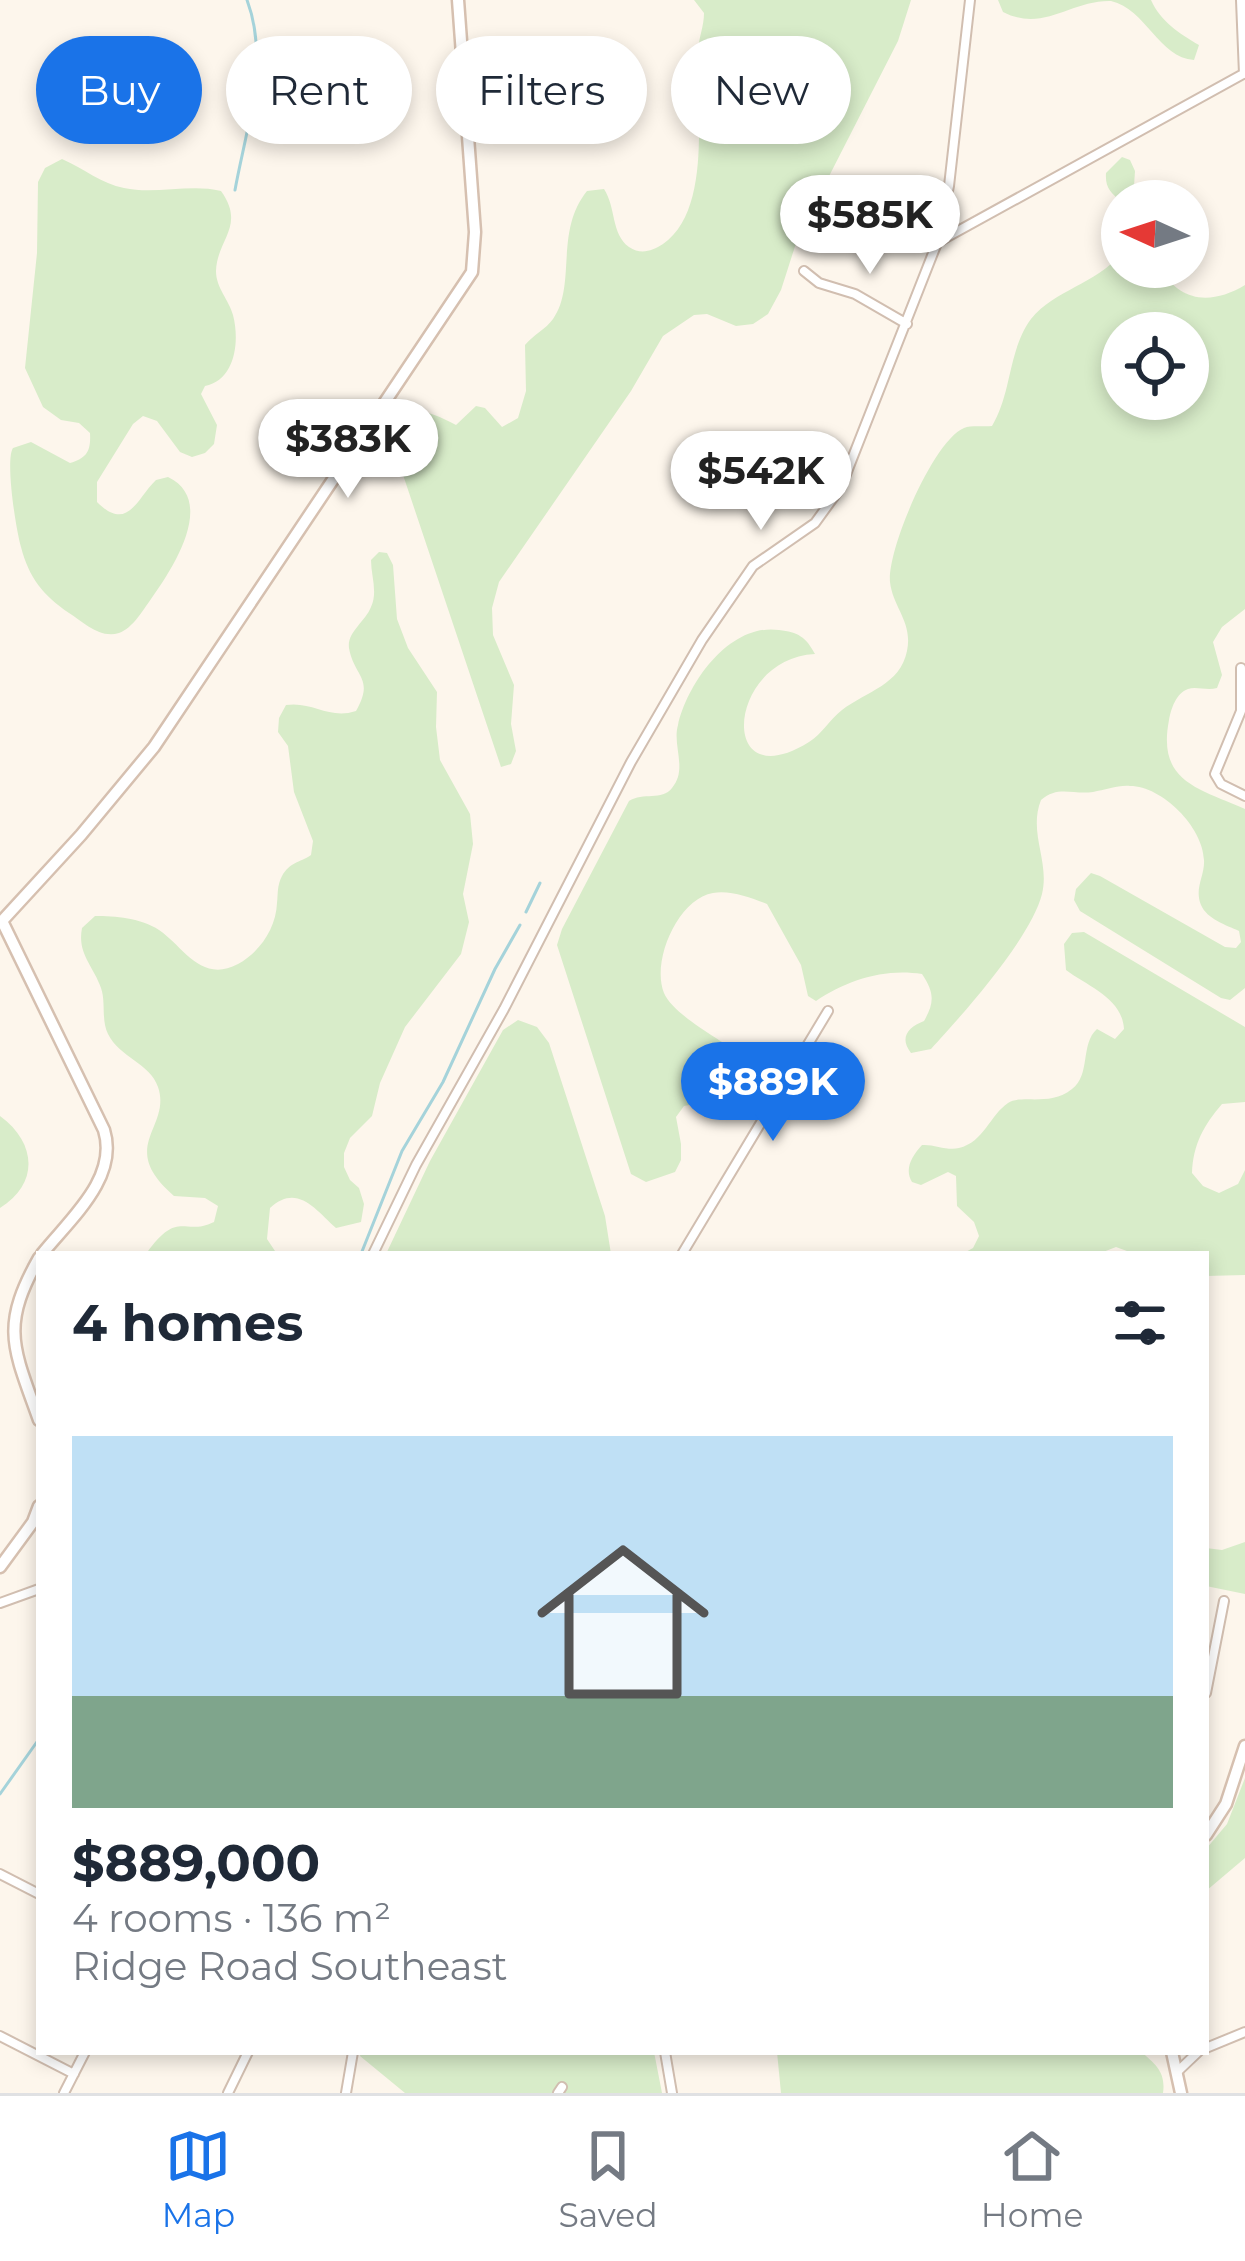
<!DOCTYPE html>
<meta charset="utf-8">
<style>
:root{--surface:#fff;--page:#f6f6f7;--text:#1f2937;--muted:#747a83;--line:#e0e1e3;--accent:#1a73e8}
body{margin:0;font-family:Montserrat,sans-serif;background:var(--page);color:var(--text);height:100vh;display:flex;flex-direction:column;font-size:45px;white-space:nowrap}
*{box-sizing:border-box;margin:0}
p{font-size:39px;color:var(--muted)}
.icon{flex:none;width:66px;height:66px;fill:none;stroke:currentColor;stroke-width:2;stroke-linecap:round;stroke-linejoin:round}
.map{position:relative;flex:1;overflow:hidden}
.side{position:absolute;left:36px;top:1251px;width:1173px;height:804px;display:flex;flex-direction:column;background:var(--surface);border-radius:0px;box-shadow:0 6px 18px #0003}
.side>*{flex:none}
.hud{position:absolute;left:36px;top:36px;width:1173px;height:108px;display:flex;gap:24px}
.needle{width:78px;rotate:273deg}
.controls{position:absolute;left:1101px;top:180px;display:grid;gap:24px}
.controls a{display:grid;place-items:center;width:108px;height:108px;border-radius:50%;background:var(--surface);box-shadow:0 6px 18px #0003;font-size:60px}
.price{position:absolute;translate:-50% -102px;padding:0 27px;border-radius:42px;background:#fff;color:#222;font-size:39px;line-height:78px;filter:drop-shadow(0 3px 6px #0008)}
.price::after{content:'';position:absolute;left:50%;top:72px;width:36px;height:27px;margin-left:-18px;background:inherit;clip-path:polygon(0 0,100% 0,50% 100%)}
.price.current{background:var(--accent);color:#fff}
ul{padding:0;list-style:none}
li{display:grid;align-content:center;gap:24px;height:636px;padding:0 36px}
li span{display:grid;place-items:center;height:372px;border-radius:0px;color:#555}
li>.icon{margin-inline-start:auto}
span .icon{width:216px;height:216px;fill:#fffc;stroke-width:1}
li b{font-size:51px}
h2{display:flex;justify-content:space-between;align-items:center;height:144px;padding:0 36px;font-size:51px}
.chip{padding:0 42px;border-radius:54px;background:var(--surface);box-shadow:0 6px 18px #0003;font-size:42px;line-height:108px}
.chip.current{background:var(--accent);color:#fff}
.menu{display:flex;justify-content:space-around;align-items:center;height:168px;border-top:3px solid var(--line);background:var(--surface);font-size:33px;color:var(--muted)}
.menu a{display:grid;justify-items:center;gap:6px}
.menu .current{color:var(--accent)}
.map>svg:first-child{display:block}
.green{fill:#d8ecc9;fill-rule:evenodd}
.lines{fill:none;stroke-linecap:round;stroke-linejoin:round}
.stream{stroke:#a5d3da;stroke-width:3}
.street-casing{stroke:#d1beb0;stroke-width:12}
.secondary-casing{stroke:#d6c0b0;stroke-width:15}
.street{stroke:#fff;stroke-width:8}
.secondary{stroke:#fff;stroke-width:10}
</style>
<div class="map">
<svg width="1245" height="2093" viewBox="0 0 1245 2093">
<rect width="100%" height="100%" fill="#fdf6ec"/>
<path class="green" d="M694,0H911L898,41L798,237L781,290L768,314L753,324L736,326L707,314L694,315L663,336L631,391L499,582L492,608L493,635L514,685L511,724L516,751L511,764L501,767L394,448C391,398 425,408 456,425L476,406L485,408L502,427L518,418L526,391L525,345C533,335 546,329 553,319C577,285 554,232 587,191L604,189C616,207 611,234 629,247C641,255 652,251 663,244C714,208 695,103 698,50C699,37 704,26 704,13Z
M998,0H1151C1160,21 1180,34 1199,45L1194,60C1159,58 1146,9 1111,1C1070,0 1044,33 1003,12Z
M1122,157L1130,160L1135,171L1133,201L1122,203C1111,192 1105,189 1106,173Z
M62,159C83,168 102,184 124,188C156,195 190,183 221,191C246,226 217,239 216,271C216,288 229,300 233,315C240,342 235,380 205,386L201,394L217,425L214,444L205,453L192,457L180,452L157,421L143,416L133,424L97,482V502C128,533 137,498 156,480L168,477C218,501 171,571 151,599C143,610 133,628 119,633C100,639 83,622 69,613C43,595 29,578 21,547C16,530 5,460 13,448L31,442L70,463C87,458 91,451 90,433L79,423L61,420L43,407L25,368L37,253L38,182L45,168Z
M1122,252V267H1160C1179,303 1212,305 1245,285V609L1222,627L1213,642L1222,675L1217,688C1207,691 1196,686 1188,689C1176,693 1171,709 1169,720C1157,782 1198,788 1245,809V988L1230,1000L1221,998L1080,911L1074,900L1076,889L1091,873L1100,876L1225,947L1236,948L1241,942L1239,931C1226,925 1207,919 1201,905C1194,888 1205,876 1204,860C1203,827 1162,786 1130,786C1118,785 1105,790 1093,792C1073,795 1058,785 1041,800C1028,833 1050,861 1042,894C1031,938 963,1014 931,1049L911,1053C899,1038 908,1027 924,1021C935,1002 934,992 922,974C884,968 847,980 816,1001L808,996L801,965L767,904C751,898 731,890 713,893C678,899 651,961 664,993C673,1015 724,1042 744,1056L708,1110L695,1104L684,1106L676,1117L681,1144V1160L675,1172L646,1182L631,1174L557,945L562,929L629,801C643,792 662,801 672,788C688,769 672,746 678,725C688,682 730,623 779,630C798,632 806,637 815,654C727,658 716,800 809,742C822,734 830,719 842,710C867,691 900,685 907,651C913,622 893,608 890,582C887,550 933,441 964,428C971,425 984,427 992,426C1012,393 1008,350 1031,319C1055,289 1098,284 1122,252ZM1122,333H1188V399H1122Z
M379,552L387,553L393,565L397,619L408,648L437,692L436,727L440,760L470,814L473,844L463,894L469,922L461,954L405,1027L380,1083L372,1116L350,1138L344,1153V1167L350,1180L359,1188L364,1204L361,1222L336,1228C315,1209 297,1183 270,1208L267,1239L277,1254H146C179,1208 183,1237 214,1222L218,1206L205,1198L174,1196C116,1146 172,1128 158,1087C150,1063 120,1058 108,1034C101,1020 106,1002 101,988C93,965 77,954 82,928L95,916C115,916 141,918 159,930C183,946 201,984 238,964C260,952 276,928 277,903C278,893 277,886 282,876C290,862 299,863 311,855L313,841L294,792L288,746L278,732L279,718L286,705C313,701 329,720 356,711C375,678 354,677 349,648C347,632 365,622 371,607C378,592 371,576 371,560Z
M1084,932L1245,1027V1102L1222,1104C1204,1125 1193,1144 1192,1173L1203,1186L1219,1193L1238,1184L1245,1170V1275L1206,1276V1254H1135L1116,1247L1098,1254H962L973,1248L979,1236L974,1222L957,1206L956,1176L948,1172L921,1185L912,1182C904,1169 912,1156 922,1145C934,1144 947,1151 959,1148C984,1142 990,1115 1008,1103C1022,1094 1050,1107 1072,1089C1091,1075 1080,1044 1097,1029L1115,1039L1124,1029C1122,998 1089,987 1066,970L1064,944L1072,933Z
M518,1020L537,1027L549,1043L605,1216L611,1254H386L430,1161L503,1030Z
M0,1116C37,1143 39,1184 0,1208Z
M1245,1542V1594L1206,1586V1548L1222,1550Z
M1245,1778V1858L1206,1891V1849L1227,1824Z
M361,2052H654L662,2093H405L360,2056Z
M777,2052H1141C1156,2064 1166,2073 1163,2093H781Z"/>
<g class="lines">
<path class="stream" d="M235,190C246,129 270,61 247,0
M526,912L540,883
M361,1254L402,1151L443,1082L495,969L520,925
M0,1794L39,1739"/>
<defs>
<path id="street" d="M1241,0L1244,74
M938,242L1245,73
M804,271L819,283L855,294L907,324
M1241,668V711L1215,774L1221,784L1245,796
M373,1254L416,1165L504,1009L631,762L702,640L753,566L815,523L841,487L937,243L949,186L970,0
M682,1254L828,1011
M0,1603L39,1589
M1206,1693L1224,1601
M0,1874L39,1894
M0,2036L74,2074
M1206,2048L1245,2032
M665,2052L672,2093
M1177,2072L1198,2052
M64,2093L85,2052
M228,2093L248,2052
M346,2093L353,2052
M558,2093L562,2087"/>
<path id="secondary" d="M42,1254C70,1219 119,1178 104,1130L2,921L81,835L154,747L472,272L475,232L458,0
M39,1258C0,1327 13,1347 39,1420
M0,1567L33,1522L39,1506
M1206,1835L1226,1804L1245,1746
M1172,2052L1181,2093"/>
</defs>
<use href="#street" class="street-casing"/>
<use href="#secondary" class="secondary-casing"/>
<use href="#street" class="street"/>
<use href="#secondary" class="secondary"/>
</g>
</svg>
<div class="controls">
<a><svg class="needle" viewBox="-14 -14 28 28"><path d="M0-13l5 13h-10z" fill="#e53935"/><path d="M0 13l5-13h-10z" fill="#747a83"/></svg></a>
<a><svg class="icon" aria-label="locate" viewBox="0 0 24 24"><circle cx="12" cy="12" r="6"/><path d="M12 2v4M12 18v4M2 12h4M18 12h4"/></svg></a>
</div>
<b class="price" style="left:870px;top:277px">$585K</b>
<b class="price" style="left:348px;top:501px">$383K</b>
<b class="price" style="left:761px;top:533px">$542K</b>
<b class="price current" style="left:773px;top:1144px">$889K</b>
<div class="hud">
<a class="chip current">Buy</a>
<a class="chip">Rent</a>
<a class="chip">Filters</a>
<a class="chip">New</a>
</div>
<section class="side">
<h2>4 homes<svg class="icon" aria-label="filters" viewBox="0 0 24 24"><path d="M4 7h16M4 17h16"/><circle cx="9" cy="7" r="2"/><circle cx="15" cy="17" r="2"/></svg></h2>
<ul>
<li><span style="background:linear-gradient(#bfe0f5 70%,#7fa58c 0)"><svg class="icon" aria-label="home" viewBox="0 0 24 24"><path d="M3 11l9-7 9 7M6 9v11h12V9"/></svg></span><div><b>$889,000</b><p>4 rooms · 136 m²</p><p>Ridge Road Southeast</p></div></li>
</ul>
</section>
</div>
<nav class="menu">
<a class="current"><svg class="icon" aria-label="map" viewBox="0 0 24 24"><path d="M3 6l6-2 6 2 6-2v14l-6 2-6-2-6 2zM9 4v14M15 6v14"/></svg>Map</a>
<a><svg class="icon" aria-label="saved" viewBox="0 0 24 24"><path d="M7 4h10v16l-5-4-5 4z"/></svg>Saved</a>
<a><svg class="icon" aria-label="home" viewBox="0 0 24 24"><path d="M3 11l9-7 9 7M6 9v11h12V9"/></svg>Home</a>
</nav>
